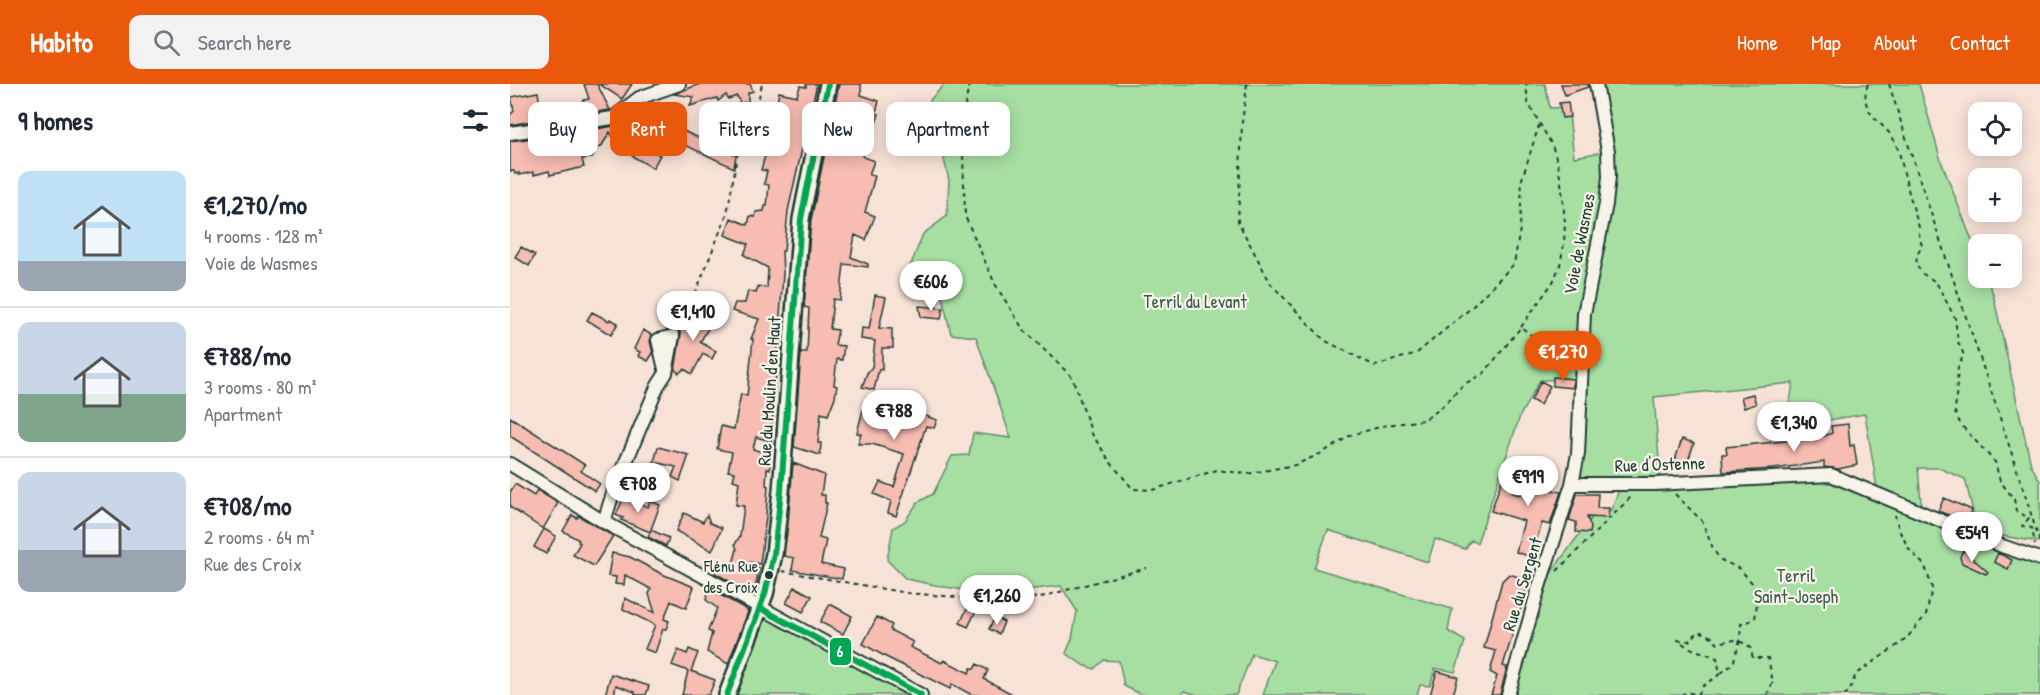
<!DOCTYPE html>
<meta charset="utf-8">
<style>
:root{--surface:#fff;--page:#f2f2f3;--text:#1f2937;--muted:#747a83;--line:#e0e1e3;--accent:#ea580c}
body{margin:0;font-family:"Patrick Hand",sans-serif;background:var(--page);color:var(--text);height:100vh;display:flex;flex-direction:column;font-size:22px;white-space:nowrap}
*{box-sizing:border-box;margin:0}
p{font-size:20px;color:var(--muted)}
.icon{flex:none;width:33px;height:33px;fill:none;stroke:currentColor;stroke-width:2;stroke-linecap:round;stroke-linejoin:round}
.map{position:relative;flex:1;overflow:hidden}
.drawer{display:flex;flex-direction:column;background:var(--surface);width:510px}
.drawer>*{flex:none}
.top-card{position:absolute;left:18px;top:18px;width:570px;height:54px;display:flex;gap:12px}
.buttons{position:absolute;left:1458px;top:18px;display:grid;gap:12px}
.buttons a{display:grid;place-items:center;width:54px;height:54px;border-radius:12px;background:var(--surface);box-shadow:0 3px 15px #0003;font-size:30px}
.price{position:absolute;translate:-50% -51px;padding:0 14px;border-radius:21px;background:#fff;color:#222;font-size:20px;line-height:39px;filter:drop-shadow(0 2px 3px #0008)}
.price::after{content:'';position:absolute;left:50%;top:36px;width:18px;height:14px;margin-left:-9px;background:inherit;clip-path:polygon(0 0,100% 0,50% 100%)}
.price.active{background:var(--accent);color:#fff}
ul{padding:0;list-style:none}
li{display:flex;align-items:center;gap:18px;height:150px;padding:0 18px}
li+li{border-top:2px solid var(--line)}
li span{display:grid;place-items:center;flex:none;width:168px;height:120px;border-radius:12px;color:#555}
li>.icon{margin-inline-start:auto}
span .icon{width:72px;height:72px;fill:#fffc;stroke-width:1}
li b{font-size:26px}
h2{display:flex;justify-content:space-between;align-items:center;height:72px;padding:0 18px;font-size:26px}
.pill{padding:0 21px;border-radius:12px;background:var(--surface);box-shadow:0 3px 15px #0003;font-size:21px;line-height:54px}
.pill.active{background:var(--accent);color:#fff}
header{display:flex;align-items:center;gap:36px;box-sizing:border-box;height:84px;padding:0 30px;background:var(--accent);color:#fff}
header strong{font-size:28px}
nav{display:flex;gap:33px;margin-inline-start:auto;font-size:21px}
.search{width:420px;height:54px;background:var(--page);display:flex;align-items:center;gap:15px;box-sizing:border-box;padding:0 21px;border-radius:12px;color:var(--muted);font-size:22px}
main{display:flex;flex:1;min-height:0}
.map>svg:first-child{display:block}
.green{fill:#a7dfa3;stroke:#638e6c;stroke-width:1.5;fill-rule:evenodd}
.building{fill:#f7bcb2;stroke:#1f3d34;stroke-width:1.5}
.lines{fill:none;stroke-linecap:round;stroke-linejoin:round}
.minor-casing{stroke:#1f3d34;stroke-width:16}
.tertiary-casing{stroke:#1f3d34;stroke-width:20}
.path{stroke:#1f3d34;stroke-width:2;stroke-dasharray:4.5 4.5;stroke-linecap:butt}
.minor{stroke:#f7f3e8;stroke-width:12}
.tertiary{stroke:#f7f3e8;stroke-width:15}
.bus-1-casing{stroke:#f7f3e8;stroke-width:10}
.bus-1{stroke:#00a651;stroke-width:6}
.bus-dot{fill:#1f3d34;stroke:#f7f3e8;stroke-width:2}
.labels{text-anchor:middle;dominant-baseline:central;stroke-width:4.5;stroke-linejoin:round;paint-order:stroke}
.bus-label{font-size:16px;fill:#1f3d34;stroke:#f7f3e8;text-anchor:end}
.street-label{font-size:18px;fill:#1f3d34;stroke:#f7f3e8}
.park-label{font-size:18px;fill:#3a5d4a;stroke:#f7f3e8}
.line-badge{stroke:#f7f3e8;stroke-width:2}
.badge-label{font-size:16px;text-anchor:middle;font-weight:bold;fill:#fff}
</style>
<header>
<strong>Habito</strong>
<div class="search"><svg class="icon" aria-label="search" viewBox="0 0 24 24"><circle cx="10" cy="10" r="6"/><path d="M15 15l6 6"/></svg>Search here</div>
<nav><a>Home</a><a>Map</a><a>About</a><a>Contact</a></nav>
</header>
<main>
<section class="drawer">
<h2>9 homes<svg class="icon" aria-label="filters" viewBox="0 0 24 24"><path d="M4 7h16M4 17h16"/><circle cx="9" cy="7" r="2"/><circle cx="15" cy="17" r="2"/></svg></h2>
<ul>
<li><span style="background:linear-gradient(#bfe0f5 75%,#9aa5b1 0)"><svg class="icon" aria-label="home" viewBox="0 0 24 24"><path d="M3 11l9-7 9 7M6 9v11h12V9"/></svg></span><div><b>€1,270/mo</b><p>4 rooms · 128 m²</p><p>Voie de Wasmes</p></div></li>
<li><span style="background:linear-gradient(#c9d6e8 60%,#7fa58c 0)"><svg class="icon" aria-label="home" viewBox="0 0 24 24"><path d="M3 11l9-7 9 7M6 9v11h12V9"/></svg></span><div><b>€788/mo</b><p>3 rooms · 80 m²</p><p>Apartment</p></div></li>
<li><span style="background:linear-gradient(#c9d6e8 65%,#9aa5b1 0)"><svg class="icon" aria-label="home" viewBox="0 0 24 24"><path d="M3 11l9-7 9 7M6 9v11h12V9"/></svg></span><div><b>€708/mo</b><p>2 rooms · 64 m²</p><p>Rue des Croix</p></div></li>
</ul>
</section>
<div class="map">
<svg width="1530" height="611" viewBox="0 0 1530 611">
<rect width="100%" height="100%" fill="#f7e2d8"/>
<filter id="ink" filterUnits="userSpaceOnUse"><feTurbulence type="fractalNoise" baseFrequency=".0167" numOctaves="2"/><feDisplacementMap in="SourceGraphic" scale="12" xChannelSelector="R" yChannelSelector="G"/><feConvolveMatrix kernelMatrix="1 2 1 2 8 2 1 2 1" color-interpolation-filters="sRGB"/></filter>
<g filter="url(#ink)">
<path class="green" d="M435,0H1035L1040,24L1058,23L1064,73L1098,67L1086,0H1409L1431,77L1468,172V194H1477L1483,210L1521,381L1530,397V458L1468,448L1455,395L1429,384H1408L1412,429L1530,474V611H998L1028,506L1083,432L1101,426L1110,404L1062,400L1071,295L1030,296L1010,332L967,459L961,456L955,465L925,455L918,478L818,446L804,484L942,525L938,547L955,557L945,588L925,584L920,602L910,601L907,611H753L765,577L742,570L726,611H688L674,607L672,611H632L614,602L609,577L594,576L584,585L573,581L556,569L562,555L567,527L551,502L496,508H467L435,503L396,495L377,476L383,444L395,437L408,418L423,410L442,372L459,371L463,349L501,354L466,253L441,250L431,207L424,204L400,183L413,150L437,132L439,96L420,16ZM1283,299L1276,343L1355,330L1368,410L1321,391L1151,400L1144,313Z
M250,524L414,611H217Z"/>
<path class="building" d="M74,0H87L100,26L80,29L73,16L79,15Z
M89,0H122L112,15Z
M190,0H240L243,7L238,9V18L230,19L227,12L218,15L216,11L208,17L207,14L180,22L184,13L164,10Z
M296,0H307L284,100L278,127L274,167H272L273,190L261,357L246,353L243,365L260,371V385H257L256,401L258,402L256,433L250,480L239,478L249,484L244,511L205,489L208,480L222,484L227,465L225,460L230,452L234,422L226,421L229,398L223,396L225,388L218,387L222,368L207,365L211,342L224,345L231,310L237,312L243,255H241L249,235L222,227L225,219H235L238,207L246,209L248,203L257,204L258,184L234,171L238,160L215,151L221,134L238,141L240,132L245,133L246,128L254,127L255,122H257L259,101L254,100L257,87L251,86L259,58L257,57L264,36L269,8L287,12L290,2L296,3Z
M329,0H351V11L369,17L366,29L369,30L365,42L351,38L346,61L355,64L352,71L353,73L364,77L359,91L365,92L355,128L365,132L356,156L345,151L341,173L358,180V183L334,180L330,216L323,215L320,245L328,246L325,261L334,262L332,276L327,275L324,301L327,302L325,313L318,331L311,329L308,359H311L310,371L284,363L291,269H297L299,224L294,223L301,136Z
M1051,0H1078V3L1055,11Z
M28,8L30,22L29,24L20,26L22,37L0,41V31L4,27L1,13Z
M1058,18L1060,33L1052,34L1049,19Z
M115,36L122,50L106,59L100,48L91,63L83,65L84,71L82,74L72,75L74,83L40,91L39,87L24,91L23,88L9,91V89L5,90L4,87H0V57L24,54L25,55L104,42Z
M169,45L226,71L224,84L164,56Z
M129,60L150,71L143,84L122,72Z
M11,163L25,171L19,182L5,173Z
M365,211L376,213L369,244L382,245V256H383V264H372V286L369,285L364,306L352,303L357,289L362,283L365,257L351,255L352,244L359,245Z
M189,222L199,228L193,240L199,243L190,258L206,267L202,275L193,270L182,290L174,285L169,289L165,286L171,250L168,246L163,244L168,236L177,241Z
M409,222L433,224L431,235L411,233Z
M82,228L99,237L100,235L108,239L101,251L77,236Z
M133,246L142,251L140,257L143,269L138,277L128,272L130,268L124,265Z
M1043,293L1063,295V304L1043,302Z
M1031,297L1040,302L1030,321L1021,316Z
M1243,310L1246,320L1234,324L1231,313Z
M361,313L427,336L424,344L416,342L386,432L378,429L381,417L364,410L370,398L384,403L394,370L362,360H348L351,350L347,349L353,326H357Z
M0,333L75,381L71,387L90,400L85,407L0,352Z
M1338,340L1340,362L1344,361L1347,381L1328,385L1314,383V378L1264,385L1213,388L1212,370H1217L1216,363L1275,357L1290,352V356L1314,352L1322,349L1321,342Z
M1172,355L1184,359L1176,383L1164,379Z
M148,363L179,371L170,397L162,393L166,383L144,378Z
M283,379L314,391L311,411H315V419H317L309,454L316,456L311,480L334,485L332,495L282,486L284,474L274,472L278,440Z
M1032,379L1043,381L1038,405L1051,408L1040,441L1032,439L1021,473L1006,468L1014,437L981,427L995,387L1007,390L1002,409L1019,413L1022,401L1027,402Z
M5,400L24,412L27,406L48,419L33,445L0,423V408Z
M1067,410H1088L1087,424H1099L1098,434L1077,433L1081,443L1080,449L1066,448V438L1059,436Z
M114,413L138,423L140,417L150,421L140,448L111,436L113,434L106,431Z
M1434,414L1462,426L1459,439L1428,427Z
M174,429L193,438L197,431L200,439L212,444L202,467L166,447Z
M62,431L67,434L69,432L103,452L84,482L63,471L70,459L68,458L69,456L53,447Z
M34,445L46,452L36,470L24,463Z
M141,446L159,454L156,462L138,453Z
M1453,466L1478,488L1476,490L1452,479L1450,473Z
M102,469L120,473L152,490L184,503L176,524L161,517L154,535L159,537L156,545H153L145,569L135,565L145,541L113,525L115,514L145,529L139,510L141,505L115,491L114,501L105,500L106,493L98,492Z
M1488,469L1502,476L1498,485L1484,478Z
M999,490L1019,496L993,582L997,583L990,611H981L987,592L980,588L986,567L974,564L992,497Z
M285,503L302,512L293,528L276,519Z
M199,505L236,525L238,528L218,580L197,568L202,549L198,547L207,524L196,516Z
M320,520L342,532L333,550L310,538Z
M458,523L466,527L458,543L450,539Z
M367,533L382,541L380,545L382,547L403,558L400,563L432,579L434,576L459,589L461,584L464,585L467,580L478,586L474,595L504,611H462L442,600L440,605L376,573L353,560Z
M485,533L494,538L489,550L479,545Z
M179,565L188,569L181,587L205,596L199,611H172L178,587L162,581L168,566L177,570Z
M927,587L948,593L943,611H920Z
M101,590L139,602L136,611H125V608L106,601L104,611H95Z"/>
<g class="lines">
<defs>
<path id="minor" d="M0,49L103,34L129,14L169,0
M0,380L94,438L411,611
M1062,400H1144L1321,391L1492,462L1530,475
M94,438L103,409L147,303L156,289L163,252L148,256L156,289
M998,611L1028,506L1062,400L1068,370L1074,230L1096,120L1099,93L1098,67L1086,0"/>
<path id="tertiary" d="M217,611L255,510L264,470L271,407L291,135L318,0"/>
</defs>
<use href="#minor" class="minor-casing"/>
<use href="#tertiary" class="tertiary-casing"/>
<path class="path" d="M459,0L452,40L455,132L485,200L513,245L562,293L582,350L601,379L623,405L642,406L707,386L737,390L785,381L812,369L841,351L877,341L914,336L931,324L953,301L974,289L1011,243L1060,281
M737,0L732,39L728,138L761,200L814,256L865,282L907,269L961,224L1004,180L1010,145L1012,95L1029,41
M1358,0C1347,30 1374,37 1384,56C1390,68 1392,81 1395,93C1399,110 1404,127 1409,143V150L1412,162L1407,171L1406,181L1413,190L1426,198L1445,234L1448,258L1454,271L1448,282L1445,329L1451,341L1485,378L1490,397L1504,415L1506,427L1519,434L1512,442L1522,444L1525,461
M1379,0C1427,154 1483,305 1530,459
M169,242L182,218L217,130L234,33L244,35L252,0
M1011,243L1043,198L1050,181L1054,160L1055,139L1052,105L1048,80L1042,61L1018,19L1016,0
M1165,410L1192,437L1204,467L1211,476L1230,485L1243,500L1247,519L1245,535L1231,540L1230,556L1223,580L1210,590
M272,487L397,509L495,517L531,513L637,484
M1047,487L1122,412
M1171,611L1178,608L1187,611
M1188,611L1193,602L1210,590L1207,574C1192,567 1181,567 1168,556L1179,557L1189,547L1202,553L1208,560C1222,554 1228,555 1240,563L1243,574H1258L1263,598L1257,611
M1334,611L1339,608L1346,590L1395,556L1416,531L1422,504L1415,482L1399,465L1389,446L1385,431"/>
<use href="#minor" class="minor"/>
<use href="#tertiary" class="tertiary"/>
<defs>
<path id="bus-1" d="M250,524L411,611
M217,611L255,510L264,470L271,407L291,135L318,0"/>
</defs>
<use href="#bus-1" class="bus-1-casing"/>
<use href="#bus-1" class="bus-1"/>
</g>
</g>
<circle class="bus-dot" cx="259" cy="491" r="5"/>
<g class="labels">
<g class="bus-label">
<text x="248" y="482">Flénu Rue<tspan x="248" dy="21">des Croix</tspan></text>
</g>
<g class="street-label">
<text transform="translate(1069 160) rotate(-79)">Voie de Wasmes</text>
<text transform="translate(259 307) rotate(-86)">Rue du Moulin d'en Haut</text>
<text transform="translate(1150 380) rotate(-2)">Rue d'Ostenne</text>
<text transform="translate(1012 500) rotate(-73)">Rue du Sergent</text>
</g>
<g class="park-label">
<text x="685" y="217">Terril du Levant</text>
<text x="1286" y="491">Terril<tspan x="1286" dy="21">Saint-Joseph</tspan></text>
</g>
</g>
<rect class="line-badge" x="319" y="553" width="23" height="29" rx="6" fill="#00a651"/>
<g class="badge-label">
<text x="330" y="573">6</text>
</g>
</svg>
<div class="buttons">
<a><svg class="icon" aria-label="locate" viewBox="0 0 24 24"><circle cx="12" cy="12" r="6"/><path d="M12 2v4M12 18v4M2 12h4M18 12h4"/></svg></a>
<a>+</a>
<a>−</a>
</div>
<b class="price" style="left:421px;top:228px">€606</b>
<b class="price" style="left:183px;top:258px">€1,410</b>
<b class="price active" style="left:1053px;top:298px">€1,270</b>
<b class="price" style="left:384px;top:357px">€788</b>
<b class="price" style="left:1284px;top:369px">€1,340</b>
<b class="price" style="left:1018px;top:423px">€919</b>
<b class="price" style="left:128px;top:430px">€708</b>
<b class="price" style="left:1462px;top:479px">€549</b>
<b class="price" style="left:487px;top:542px">€1,260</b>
<div class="top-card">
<a class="pill">Buy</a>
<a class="pill active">Rent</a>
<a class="pill">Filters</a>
<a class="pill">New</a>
<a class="pill">Apartment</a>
</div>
</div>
</main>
